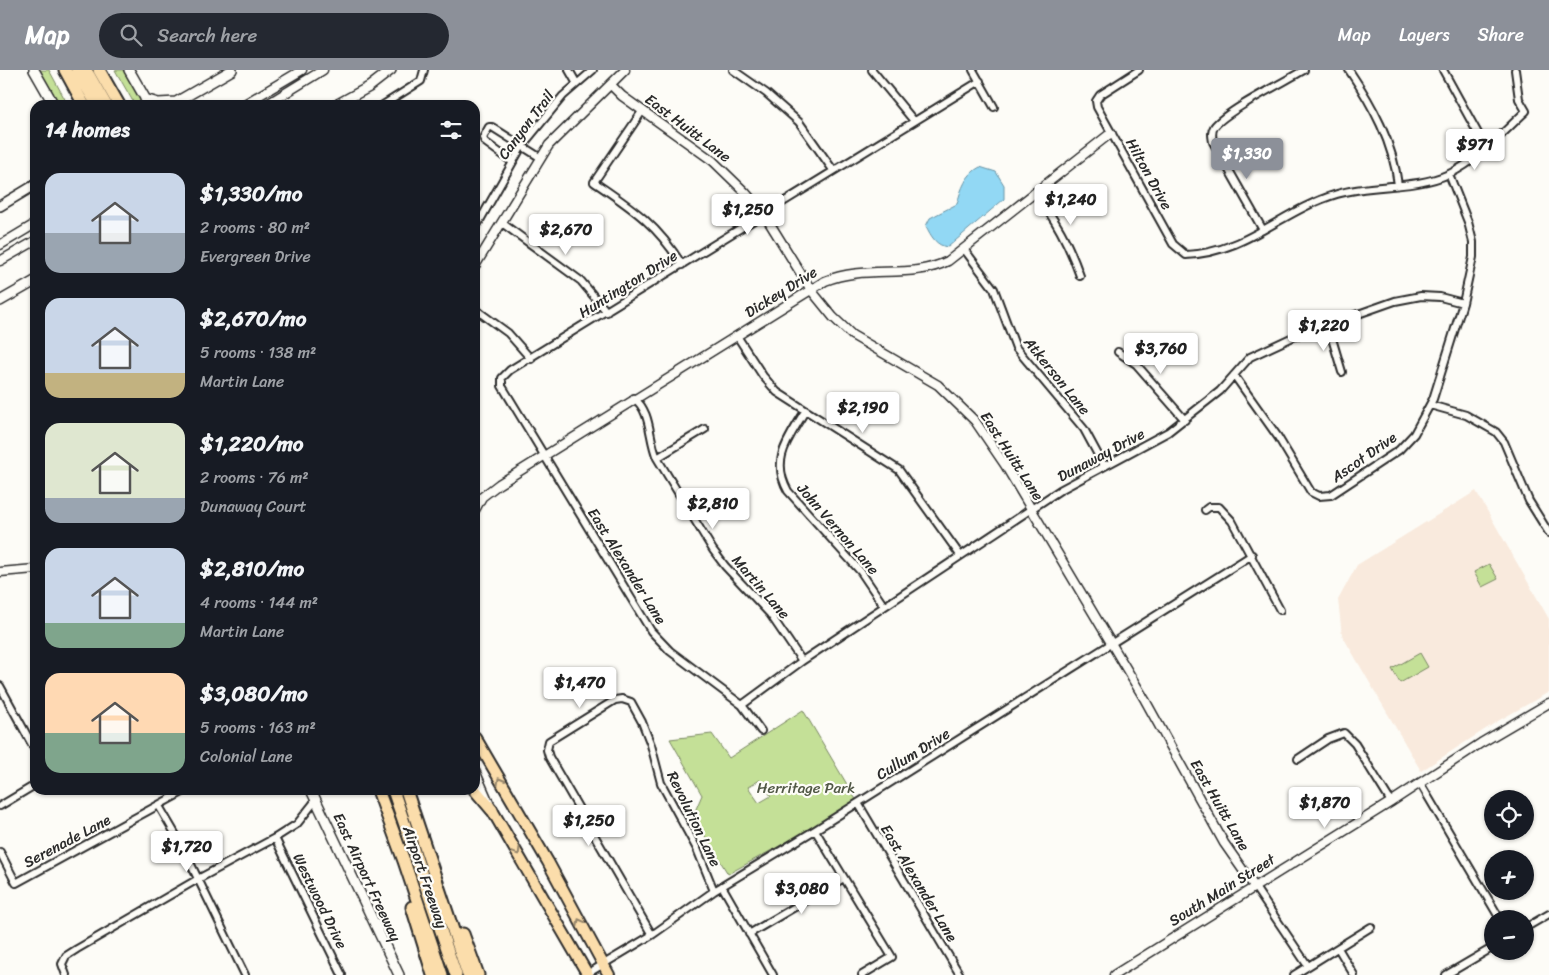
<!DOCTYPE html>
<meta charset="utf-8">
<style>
:root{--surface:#171b24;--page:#242831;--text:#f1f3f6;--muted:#9ea1a6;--accent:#8c9099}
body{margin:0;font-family:Sriracha,sans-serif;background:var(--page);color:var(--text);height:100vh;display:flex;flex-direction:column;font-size:19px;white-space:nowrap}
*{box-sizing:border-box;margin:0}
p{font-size:16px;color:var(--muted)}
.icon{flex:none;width:28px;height:28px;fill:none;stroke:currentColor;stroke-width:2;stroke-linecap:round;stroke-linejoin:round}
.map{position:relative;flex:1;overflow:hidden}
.drawer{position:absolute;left:30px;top:30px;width:450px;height:695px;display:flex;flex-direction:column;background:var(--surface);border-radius:15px;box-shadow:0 1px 4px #0004}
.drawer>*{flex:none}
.fabs{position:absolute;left:1484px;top:720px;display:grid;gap:10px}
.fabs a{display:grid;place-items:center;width:50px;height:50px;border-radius:50%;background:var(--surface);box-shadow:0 1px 4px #0004;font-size:25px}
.price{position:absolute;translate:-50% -42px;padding:0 11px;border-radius:5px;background:#fff;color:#222;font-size:16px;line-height:32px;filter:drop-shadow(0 1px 2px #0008)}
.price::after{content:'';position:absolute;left:50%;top:30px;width:15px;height:11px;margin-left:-8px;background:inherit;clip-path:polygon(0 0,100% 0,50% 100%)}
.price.current{background:var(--accent);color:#fff}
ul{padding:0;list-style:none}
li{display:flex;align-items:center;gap:15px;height:125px;padding:0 15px}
li span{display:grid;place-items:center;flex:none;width:140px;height:100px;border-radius:15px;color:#555}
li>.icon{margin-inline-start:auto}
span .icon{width:60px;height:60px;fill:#fffc;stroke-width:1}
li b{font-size:21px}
h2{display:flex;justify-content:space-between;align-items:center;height:60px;padding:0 15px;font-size:21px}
header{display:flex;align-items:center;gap:30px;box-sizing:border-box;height:70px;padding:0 25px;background:var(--accent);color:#fff}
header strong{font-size:24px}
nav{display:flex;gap:28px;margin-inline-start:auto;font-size:18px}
.search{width:350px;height:45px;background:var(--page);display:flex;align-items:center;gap:12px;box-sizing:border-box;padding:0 18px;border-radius:28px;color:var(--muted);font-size:19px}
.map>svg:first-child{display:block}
.built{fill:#f9eadd}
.green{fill:#c4e097;stroke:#788661;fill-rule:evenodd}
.water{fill:#92d8f4;stroke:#6993a4}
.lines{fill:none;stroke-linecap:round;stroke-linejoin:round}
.minor-casing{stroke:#2b2b2b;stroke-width:10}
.tertiary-casing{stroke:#2b2b2b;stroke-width:11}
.secondary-casing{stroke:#2b2b2b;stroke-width:12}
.primary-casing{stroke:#2b2b2b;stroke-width:14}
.motorway-casing{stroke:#2b2b2b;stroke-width:15}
.minor{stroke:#fdfcf7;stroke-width:6}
.tertiary{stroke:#fdfcf7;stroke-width:8}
.secondary{stroke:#fdfcf7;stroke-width:9}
.primary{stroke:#fbddab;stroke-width:10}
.motorway{stroke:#fbddab;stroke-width:11}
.oneway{stroke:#93846b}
.labels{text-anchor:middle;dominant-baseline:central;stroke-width:4.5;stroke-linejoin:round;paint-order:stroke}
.street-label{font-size:15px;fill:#2b2b2b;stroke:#fdfcf7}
.park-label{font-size:15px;fill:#515846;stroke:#fdfcf7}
</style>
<header>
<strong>Map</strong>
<div class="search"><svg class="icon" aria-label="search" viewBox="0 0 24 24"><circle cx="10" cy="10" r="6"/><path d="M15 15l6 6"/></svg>Search here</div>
<nav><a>Map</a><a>Layers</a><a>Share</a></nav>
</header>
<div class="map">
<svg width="1549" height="905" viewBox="0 0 1549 905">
<rect width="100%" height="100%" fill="#fdfcf7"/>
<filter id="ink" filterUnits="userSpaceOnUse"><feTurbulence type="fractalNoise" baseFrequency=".02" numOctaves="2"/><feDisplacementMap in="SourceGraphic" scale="10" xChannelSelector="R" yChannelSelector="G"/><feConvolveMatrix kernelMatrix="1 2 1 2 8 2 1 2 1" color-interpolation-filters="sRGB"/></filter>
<g filter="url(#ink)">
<path class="built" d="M1476,421L1549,549V622L1498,651L1421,701L1342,565L1338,530L1357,495Z"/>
<path class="green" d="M40,0H49L68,35H60Z
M115,0H123L143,35H135Z
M1489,494L1498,509L1482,517L1474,502Z
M1420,583L1428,597L1400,613L1392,599Z
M803,640L858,733L728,804L693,746L702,725L670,669L712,664L729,688ZM760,710L771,726L759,733L748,717Z"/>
<path class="water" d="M980,97L996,102L1004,115V129L948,177C936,176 931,166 926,156L930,148L957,134C961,119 966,104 980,97Z"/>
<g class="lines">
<defs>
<path id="minor" d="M569,0L577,14
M733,0L766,23L799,52L833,100
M872,0L914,51
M973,0L994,37
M1139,0L1100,25L1096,31L1097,37L1173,174L1186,185C1248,182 1280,141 1337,124C1373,113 1413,120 1449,104C1479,90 1502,63 1526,41L1519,29L1515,0
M1349,0C1373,36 1393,72 1398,115
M1443,0L1486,78
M383,35L421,11L424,0
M643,40L594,112C632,138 657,154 682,195
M511,91L485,72L483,68L489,57H492L541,88
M1034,122C1056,150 1068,172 1080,206
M502,153L581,211L607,242
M475,159L522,76L563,26L593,0
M1263,160L1213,72C1212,66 1211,62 1214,57C1226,41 1284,12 1304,0
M964,179L994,219L1016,278L1084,359L1104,396
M475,239L508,263L531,289
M1328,255L1342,302
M737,266L763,306L777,322L899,400L960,485
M1118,282L1136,294L1185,350
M1234,305L1278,367L1311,422L1319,426L1331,425L1399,380L1414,364L1433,329L1463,233L1473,187V172L1468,152L1449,104
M634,328C652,343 648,367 657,388L713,480L725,496L770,544L802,591
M1430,335L1466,345L1496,362L1504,372L1529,431L1549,463
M805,341C789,369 770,389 788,421L861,502L884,536
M657,388L705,359
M1205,440L1209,437H1219L1232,451L1280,540
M0,616L35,680
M742,635L802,591L1060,420L1168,362L1220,321L1250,287L1293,267L1395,231L1421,226L1440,227L1463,233
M761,661L742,635L670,581L651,561L502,316V308L510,300L980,11
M1298,689L1328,669L1344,663L1355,674L1391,732
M1420,713L1500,849
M858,733L960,905
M0,736L35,715
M159,736L180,772L245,905
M815,760L892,887L862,905
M275,768L342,905
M0,782L16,813L186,720
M722,816L773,905
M1254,816L1308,896
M1525,858L1549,844
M749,864L844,808
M652,865L549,687L547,680L549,671L615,630L622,629L631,632L642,652L651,675L661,713L697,779L714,821
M1338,878L1354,905
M587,904L652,865L714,821L815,760L1252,485
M66,905L62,894L66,886L77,879L198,809L275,768L297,754L316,730
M1294,905L1371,857
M1446,905L1492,878"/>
<path id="tertiary" d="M611,15L622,26L713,91L746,123L764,144L811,220L833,247L852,265L938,315L975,351L1005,395L1145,630L1224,773L1254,816
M243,35L302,0
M266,35L323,0
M0,175L35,154
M0,191L35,171
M475,196L549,75L625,0
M475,440L482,427L499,414L825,211C867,194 910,210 948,191L1111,63
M0,502L35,499
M1114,905L1391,732L1481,673L1549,633"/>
<path id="secondary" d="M34,0L54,35
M129,0L149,35
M145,29L158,33L177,32
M171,35L232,0
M336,35L369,17L391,0
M0,136L35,115
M0,231L35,211
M475,702L489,734
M311,720L399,905"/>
<path id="primary" d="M475,667L548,792L609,905
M492,740L588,905"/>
<path id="motorway" d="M65,0L84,35
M77,0L97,35
M86,0L106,35
M99,0L119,35
M378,720L404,791L442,905
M393,720L456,905
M406,720L468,905
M475,720L492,740
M412,837L433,905
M463,864L478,905"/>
</defs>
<use href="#minor" class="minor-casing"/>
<use href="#tertiary" class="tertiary-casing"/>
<use href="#secondary" class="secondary-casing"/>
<use href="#primary" class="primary-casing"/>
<use href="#motorway" class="motorway-casing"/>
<use href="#minor" class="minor"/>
<use href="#tertiary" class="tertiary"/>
<use href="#secondary" class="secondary"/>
<use href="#primary" class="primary"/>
<use href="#motorway" class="motorway"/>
</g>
<defs><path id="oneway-chevron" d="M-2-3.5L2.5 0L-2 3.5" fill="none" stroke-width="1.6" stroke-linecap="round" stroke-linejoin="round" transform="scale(1.25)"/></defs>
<g class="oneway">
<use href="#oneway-chevron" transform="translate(500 711) rotate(-120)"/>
<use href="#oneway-chevron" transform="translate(517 782) rotate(59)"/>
<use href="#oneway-chevron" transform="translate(580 852) rotate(-119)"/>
</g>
</g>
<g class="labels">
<g class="street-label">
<text transform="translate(526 55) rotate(-53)">Canyon Trail</text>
<text transform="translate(688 58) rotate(37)">East Huitt Lane</text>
<text transform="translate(1149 104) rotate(61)">Hilton Drive</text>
<text transform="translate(628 214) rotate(-32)">Huntington Drive</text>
<text transform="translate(781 222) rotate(-32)">Dickey Drive</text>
<text transform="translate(1057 306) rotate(51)">Atkerson Lane</text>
<text transform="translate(1101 385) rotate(-28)">Dunaway Drive</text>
<text transform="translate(1012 386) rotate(57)">East Huitt Lane</text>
<text transform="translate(1364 387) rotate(-35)">Ascot Drive</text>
<text transform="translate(838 459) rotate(49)">John Vernon Lane</text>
<text transform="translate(627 496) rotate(58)">East Alexander Lane</text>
<text transform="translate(761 517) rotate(49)">Martin Lane</text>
<text transform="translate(913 684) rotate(-32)">Cullum Drive</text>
<text transform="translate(1220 735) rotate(60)">East Huitt Lane</text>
<text transform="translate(694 749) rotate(64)">Revolution Lane</text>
<text transform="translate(67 771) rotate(-28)">Serenade Lane</text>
<text transform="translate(367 807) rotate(65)">East Airport Freeway</text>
<text transform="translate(425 807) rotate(71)">Airport Freeway</text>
<text transform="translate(919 813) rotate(59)">East Alexander Lane</text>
<text transform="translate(1222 820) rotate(-32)">South Main Street</text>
<text transform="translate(320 831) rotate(64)">Westwood Drive</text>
</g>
<g class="park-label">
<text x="806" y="718">Herritage Park</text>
</g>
</g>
</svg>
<div class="fabs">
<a><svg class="icon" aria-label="locate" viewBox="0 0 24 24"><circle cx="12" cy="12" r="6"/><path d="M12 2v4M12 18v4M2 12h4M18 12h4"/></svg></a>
<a>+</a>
<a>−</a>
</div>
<b class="price" style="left:1475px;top:101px">$971</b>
<b class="price current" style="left:1247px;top:110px">$1,330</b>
<b class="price" style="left:1071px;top:156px">$1,240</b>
<b class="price" style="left:748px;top:166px">$1,250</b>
<b class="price" style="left:566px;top:186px">$2,670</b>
<b class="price" style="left:1324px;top:282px">$1,220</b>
<b class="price" style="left:1161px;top:305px">$3,760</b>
<b class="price" style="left:863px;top:364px">$2,190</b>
<b class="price" style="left:713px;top:460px">$2,810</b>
<b class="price" style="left:580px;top:639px">$1,470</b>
<b class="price" style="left:1325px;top:759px">$1,870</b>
<b class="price" style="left:589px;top:777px">$1,250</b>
<b class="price" style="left:187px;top:803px">$1,720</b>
<b class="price" style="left:802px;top:845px">$3,080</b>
<section class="drawer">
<h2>14 homes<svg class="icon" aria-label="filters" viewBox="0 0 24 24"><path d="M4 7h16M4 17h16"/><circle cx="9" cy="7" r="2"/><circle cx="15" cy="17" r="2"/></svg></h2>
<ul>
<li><span style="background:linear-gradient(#c9d6e8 60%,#9aa5b1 0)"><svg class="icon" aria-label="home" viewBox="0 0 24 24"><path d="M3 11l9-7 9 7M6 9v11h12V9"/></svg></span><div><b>$1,330/mo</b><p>2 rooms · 80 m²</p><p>Evergreen Drive</p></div></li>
<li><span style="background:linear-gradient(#c9d6e8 75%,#c2b280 0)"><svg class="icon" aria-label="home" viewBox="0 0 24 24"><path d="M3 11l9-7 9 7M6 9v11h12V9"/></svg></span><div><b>$2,670/mo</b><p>5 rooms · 138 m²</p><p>Martin Lane</p></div></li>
<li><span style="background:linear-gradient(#dfe7d0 75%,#9aa5b1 0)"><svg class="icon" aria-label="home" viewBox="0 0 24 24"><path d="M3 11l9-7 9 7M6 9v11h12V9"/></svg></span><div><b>$1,220/mo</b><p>2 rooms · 76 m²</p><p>Dunaway Court</p></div></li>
<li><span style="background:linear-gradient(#c9d6e8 75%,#7fa58c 0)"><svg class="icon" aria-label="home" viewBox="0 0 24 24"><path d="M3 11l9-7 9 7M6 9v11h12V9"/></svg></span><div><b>$2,810/mo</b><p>4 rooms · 144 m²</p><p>Martin Lane</p></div></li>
<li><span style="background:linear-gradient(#ffd9b3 60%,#7fa58c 0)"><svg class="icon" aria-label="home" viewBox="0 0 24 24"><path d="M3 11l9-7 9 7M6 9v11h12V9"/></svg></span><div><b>$3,080/mo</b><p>5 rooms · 163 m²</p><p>Colonial Lane</p></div></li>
</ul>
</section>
</div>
